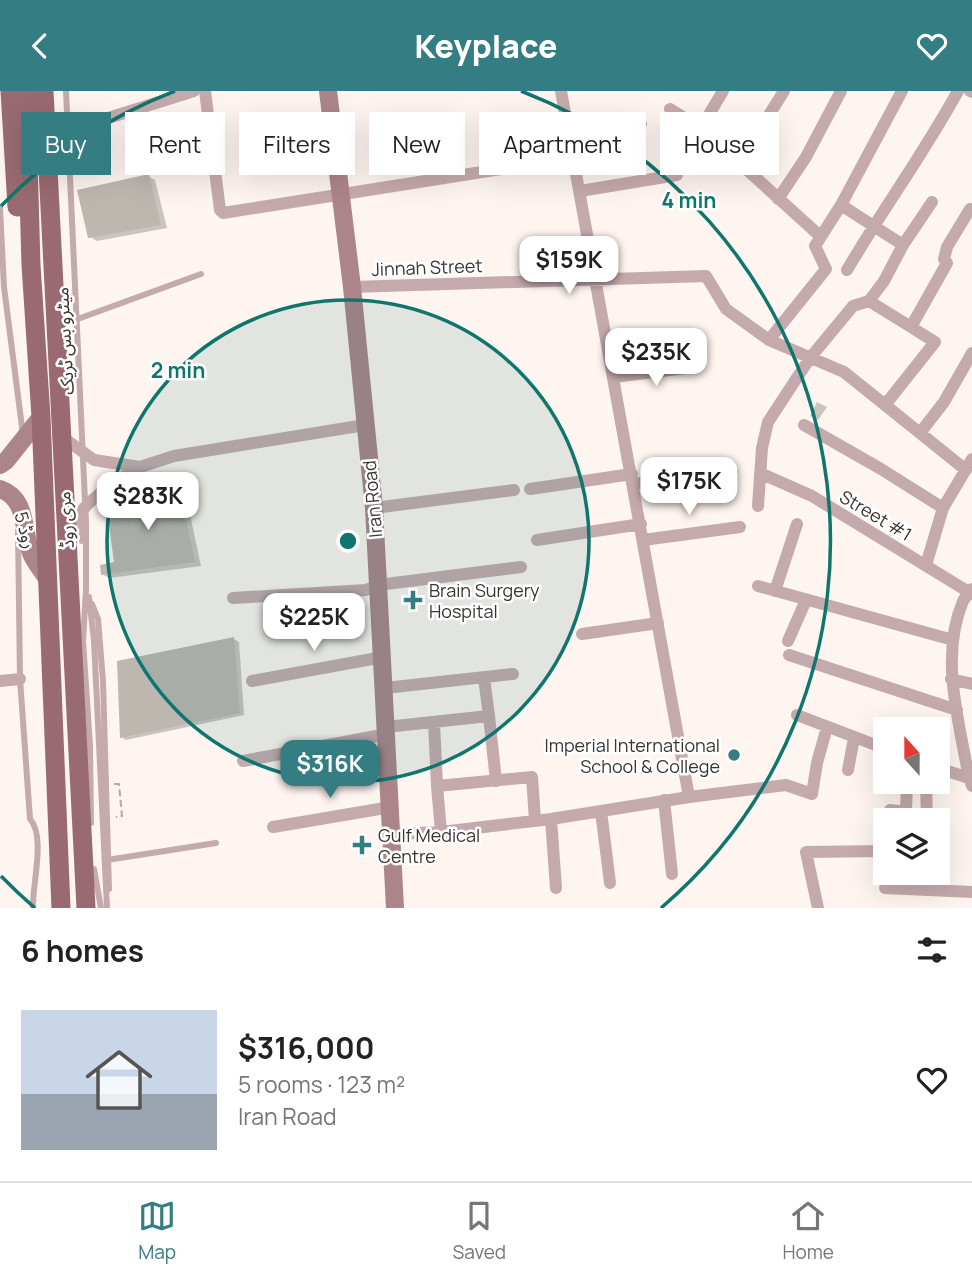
<!DOCTYPE html>
<meta charset="utf-8">
<style>
:root{--surface:#fff;--page:#f2f2f2;--text:#222;--muted:#767676;--line:#e0e0e0;--accent:#347d82}
body{margin:0;font-family:Manrope,"Noto Sans Arabic",sans-serif;background:var(--page);color:var(--text);height:100vh;display:flex;flex-direction:column;font-size:26px;white-space:nowrap}
*{box-sizing:border-box;margin:0}
p{font-size:23px;color:var(--muted)}
.icon{flex:none;width:38px;height:38px;fill:none;stroke:currentColor;stroke-width:2;stroke-linecap:round;stroke-linejoin:round}
.map{position:relative;height:817px;overflow:hidden}
.details{display:flex;flex-direction:column;background:var(--surface);flex:1}
.details>*{flex:none}
.hud{position:absolute;left:21px;top:21px;width:931px;height:63px;display:flex;gap:14px}
.needle{width:46px;rotate:339deg}
.fabs{position:absolute;left:873px;top:626px;display:grid;gap:14px}
.fabs a{display:grid;place-items:center;width:77px;height:77px;border-radius:0px;background:var(--surface);box-shadow:0 7px 28px #0002;font-size:35px}
.price{position:absolute;translate:-50% -60px;padding:0 16px;border-radius:14px;background:#fff;color:#222;font-size:23px;line-height:46px;filter:drop-shadow(0 2px 4px #0008)}
.price::after{content:'';position:absolute;left:50%;top:42px;width:21px;height:16px;margin-left:-10px;background:inherit;clip-path:polygon(0 0,100% 0,50% 100%)}
.price.selected{background:var(--accent);color:#fff}
ul{padding:0;list-style:none}
li{display:flex;align-items:center;gap:21px;height:175px;padding:0 21px}
li+li{border-top:2px solid var(--line)}
li span{display:grid;place-items:center;flex:none;width:196px;height:140px;border-radius:0px;color:#555}
li>.icon{margin-inline-start:auto}
span .icon{width:84px;height:84px;fill:#fffc;stroke-width:1}
li b{font-size:30px}
h2{display:flex;justify-content:space-between;align-items:center;height:84px;padding:0 21px;font-size:30px}
.chip{padding:0 24px;border-radius:0px;background:var(--surface);box-shadow:0 7px 28px #0002;font-size:24px;line-height:63px}
.chip.selected{background:var(--accent);color:#fff}
header{display:flex;justify-content:space-between;align-items:center;height:91px;padding:0 21px;background:var(--accent);color:#fff;font-size:32px;font-weight:800}
.dock{display:flex;justify-content:space-around;align-items:center;height:98px;border-top:2px solid var(--line);background:var(--surface);font-size:19px;color:var(--muted)}
.dock a{display:grid;justify-items:center;gap:4px}
.dock .selected{color:var(--accent)}
.map>svg:first-child{display:block}
.shadow{fill:#0003}
.building{fill:#bdb7b0}
.lines{fill:none;stroke-linecap:round;stroke-linejoin:round}
.path{stroke:#b1aaa7;stroke-width:2;stroke-dasharray:7 3.5;stroke-linecap:butt}
.lane{stroke:#c5aaad;stroke-width:6}
.street{stroke:#c5aaad;stroke-width:12}
.secondary{stroke:#ac858a;stroke-width:18}
.primary{stroke:#996a71;stroke-width:19}
.ring{fill:none;stroke:#0f766e;stroke-width:3.5}
.poi-dot{fill:#347d82;stroke:#fff;stroke-width:2.5}
.labels{text-anchor:middle;dominant-baseline:central;stroke-width:5;stroke-linejoin:round;paint-order:stroke}
.street-label{font-size:18px;fill:#383533;stroke:#fff}
.poi-label{font-size:18px;fill:#383533;stroke:#fff;text-anchor:start}
.centre{fill:#0f766e;stroke:#fff;stroke-width:3.5}
.ring-label{font-size:21px;text-anchor:middle;font-weight:bold;fill:#0f766e;stroke:#fff;stroke-width:5;stroke-linejoin:round;paint-order:stroke}
</style>
<header><svg class="icon" aria-label="back" viewBox="0 0 24 24"><path d="M15 5l-7 7 7 7"/></svg>Keyplace<svg class="icon" aria-label="heart" viewBox="0 0 24 24"><path d="M12 20l-8-8c-3-5 5-10 8-4 3-6 11-1 8 4z"/></svg></header>
<div class="map">
<svg width="972" height="817" viewBox="0 0 972 817">
<rect width="100%" height="100%" fill="#fef4f0"/>
<path class="shadow" d="M148,85L155,89L167,137L97,150L90,146Z
M817,311L827,316L818,329L810,325Z
M179,401L186,405L201,475L109,487L102,483L116,473Z
M234,548L239,551L244,624L126,649L121,646Z"/>
<path class="building" d="M149,83L161,134L88,147L77,99Z
M180,399L195,471L101,484L100,474L114,471L106,412L110,406Z
M234,546L240,622L120,647L117,570Z"/>
<g class="lines">
<path class="path" d="M114,693H119L122,725L116,726"/>
<path class="lane" d="M66,0L86,432V498L83,550L90,655L91,732
M0,117L4,196L23,344
M75,229L201,183
M79,422L82,450
M18,440L20,588L30,728C46,745 32,794 33,817
M89,506L94,550L107,817
M92,513L98,528L103,590L109,798
M107,769L216,752
M94,778L101,817"/>
<path class="street" d="M205,0L220,119L223,122L501,78
M561,0L689,706
M970,0L972,1
M670,18L701,37L820,145
M701,37L723,0
M70,39L194,0
M570,48L641,33
M739,72L784,0
M580,100L677,84
M778,108L806,66L841,0
M841,114L903,154
M847,179C883,118 924,62 958,0
M352,196L706,185L726,218L769,249L844,281L966,379
M869,210L911,236L947,172L944,168L947,156L970,118
M769,249L826,178L815,155L841,114L902,0
M613,286L694,276
M885,314L935,251L911,236
M804,334L881,378L943,417
M920,342L944,311L972,262
M61,345L94,369L140,376C110,393 86,410 67,438
M140,376L174,365L365,334
M760,382L812,405L972,503
M633,393L732,380
M530,398L632,383
M758,415L762,357L768,331L810,267L853,215L869,210L884,190L903,154L932,111
M374,417L514,399
M537,449L641,433
M643,449L740,436
M926,474L943,417L972,368
M758,495L953,549
M972,498C969,503 965,506 963,510C940,565 958,626 968,682L972,695
M775,500L797,433
M233,507L366,499L378,494L521,476
M582,543L658,532
M788,550L806,509
M789,564L957,619
M951,588L972,593
M0,590L20,588
M252,590L383,566
M385,597L513,583
M797,624L886,658
M489,625L496,690
M434,631L437,695
M386,636L489,625L484,587
M243,670L387,643
M938,677L969,687
M848,679L854,647
M926,691L927,730
M664,709L672,783
M890,719L906,721L907,691
M601,720L610,792
M551,728L556,797
M273,736L391,716
M441,741L437,695L532,686L535,729
M393,743L441,741L551,728L689,706L786,694L812,703L817,672L827,636
M885,797L972,801
M818,817L806,761L886,760"/>
<path class="secondary" d="M328,0L352,196L374,417L395,817
M0,374L6,370L41,326
M0,398C28,408 22,438 31,462C34,470 41,478 46,486"/>
<path class="primary" d="M10,0L17,116
M26,0L31,174L41,326L61,817
M44,0L86,817"/>
</g>
<circle cx="348" cy="450" r="241" fill="#0f766e" fill-opacity=".12"/>
<g class="ring">
<circle cx="348" cy="450" r="241"/>
<path d="M35 817A482 482 0 0 1 1 785M1 115A482 482 0 0 1 175 0M521 0A482 482 0 0 1 661 817"/>
</g>
<g class="poi-dot">
<path d="M409.5 498.5h7v7h7v7h-7v7h-7v-7h-7v-7h7z"/>
<circle cx="734" cy="664" r="7"/>
<path d="M358.5 743.5h7v7h7v7h-7v7h-7v-7h-7v-7h7z"/>
</g>
<g class="labels">
<g class="street-label">
<text transform="translate(427 176) rotate(-2)">Jinnah Street</text>
<text transform="translate(64 250) rotate(-93)">میٹرو بس ٹریک</text>
<text transform="translate(372 408) rotate(-95)">Iran Road</text>
<text transform="translate(876 424) rotate(31)">Street #1</text>
<text transform="translate(65 429) rotate(-94)">مری روڈ</text>
<text transform="translate(26 439) rotate(74)">روڈ 5</text>
</g>
<g class="poi-label">
<text x="429" y="499">Brain Surgery<tspan x="429" dy="21">Hospital</tspan></text>
<text x="720" y="654" text-anchor="end">Imperial International<tspan x="720" dy="21">School &amp; College</tspan></text>
<text x="378" y="744">Gulf Medical<tspan x="378" dy="21">Centre</tspan></text>
</g>
</g>
<circle cx="348" cy="450" r="10" class="centre"/>
<g class="ring-label">
<text x="689" y="117">4 min</text>
<text x="178" y="287">2 min</text>
</g>
</svg>
<div class="fabs">
<a><svg class="needle" viewBox="-14 -14 28 28"><path d="M0-13l5 13h-10z" fill="#e53935"/><path d="M0 13l5-13h-10z" fill="#767676"/></svg></a>
<a><svg class="icon" aria-label="layers" viewBox="0 0 24 24"><path d="M12 4l9 5-9 5-9-5zM3 14l9 5 9-5"/></svg></a>
</div>
<b class="price" style="left:569px;top:205px">$159K</b>
<b class="price" style="left:656px;top:297px">$235K</b>
<b class="price" style="left:689px;top:426px">$175K</b>
<b class="price" style="left:148px;top:441px">$283K</b>
<b class="price" style="left:314px;top:562px">$225K</b>
<b class="price selected" style="left:330px;top:709px">$316K</b>
<div class="hud">
<a class="chip selected">Buy</a>
<a class="chip">Rent</a>
<a class="chip">Filters</a>
<a class="chip">New</a>
<a class="chip">Apartment</a>
<a class="chip">House</a>
</div>
</div>
<section class="details">
<h2>6 homes<svg class="icon" aria-label="filters" viewBox="0 0 24 24"><path d="M4 7h16M4 17h16"/><circle cx="9" cy="7" r="2"/><circle cx="15" cy="17" r="2"/></svg></h2>
<ul>
<li><span style="background:linear-gradient(#c9d6e8 60%,#9aa5b1 0)"><svg class="icon" aria-label="home" viewBox="0 0 24 24"><path d="M3 11l9-7 9 7M6 9v11h12V9"/></svg></span><div><b>$316,000</b><p>5 rooms · 123 m²</p><p>Iran Road</p></div><svg class="icon" aria-label="heart" viewBox="0 0 24 24"><path d="M12 20l-8-8c-3-5 5-10 8-4 3-6 11-1 8 4z"/></svg></li>
</ul>
</section>
<nav class="dock">
<a class="selected"><svg class="icon" aria-label="map" viewBox="0 0 24 24"><path d="M3 6l6-2 6 2 6-2v14l-6 2-6-2-6 2zM9 4v14M15 6v14"/></svg>Map</a>
<a><svg class="icon" aria-label="saved" viewBox="0 0 24 24"><path d="M7 4h10v16l-5-4-5 4z"/></svg>Saved</a>
<a><svg class="icon" aria-label="home" viewBox="0 0 24 24"><path d="M3 11l9-7 9 7M6 9v11h12V9"/></svg>Home</a>
</nav>
